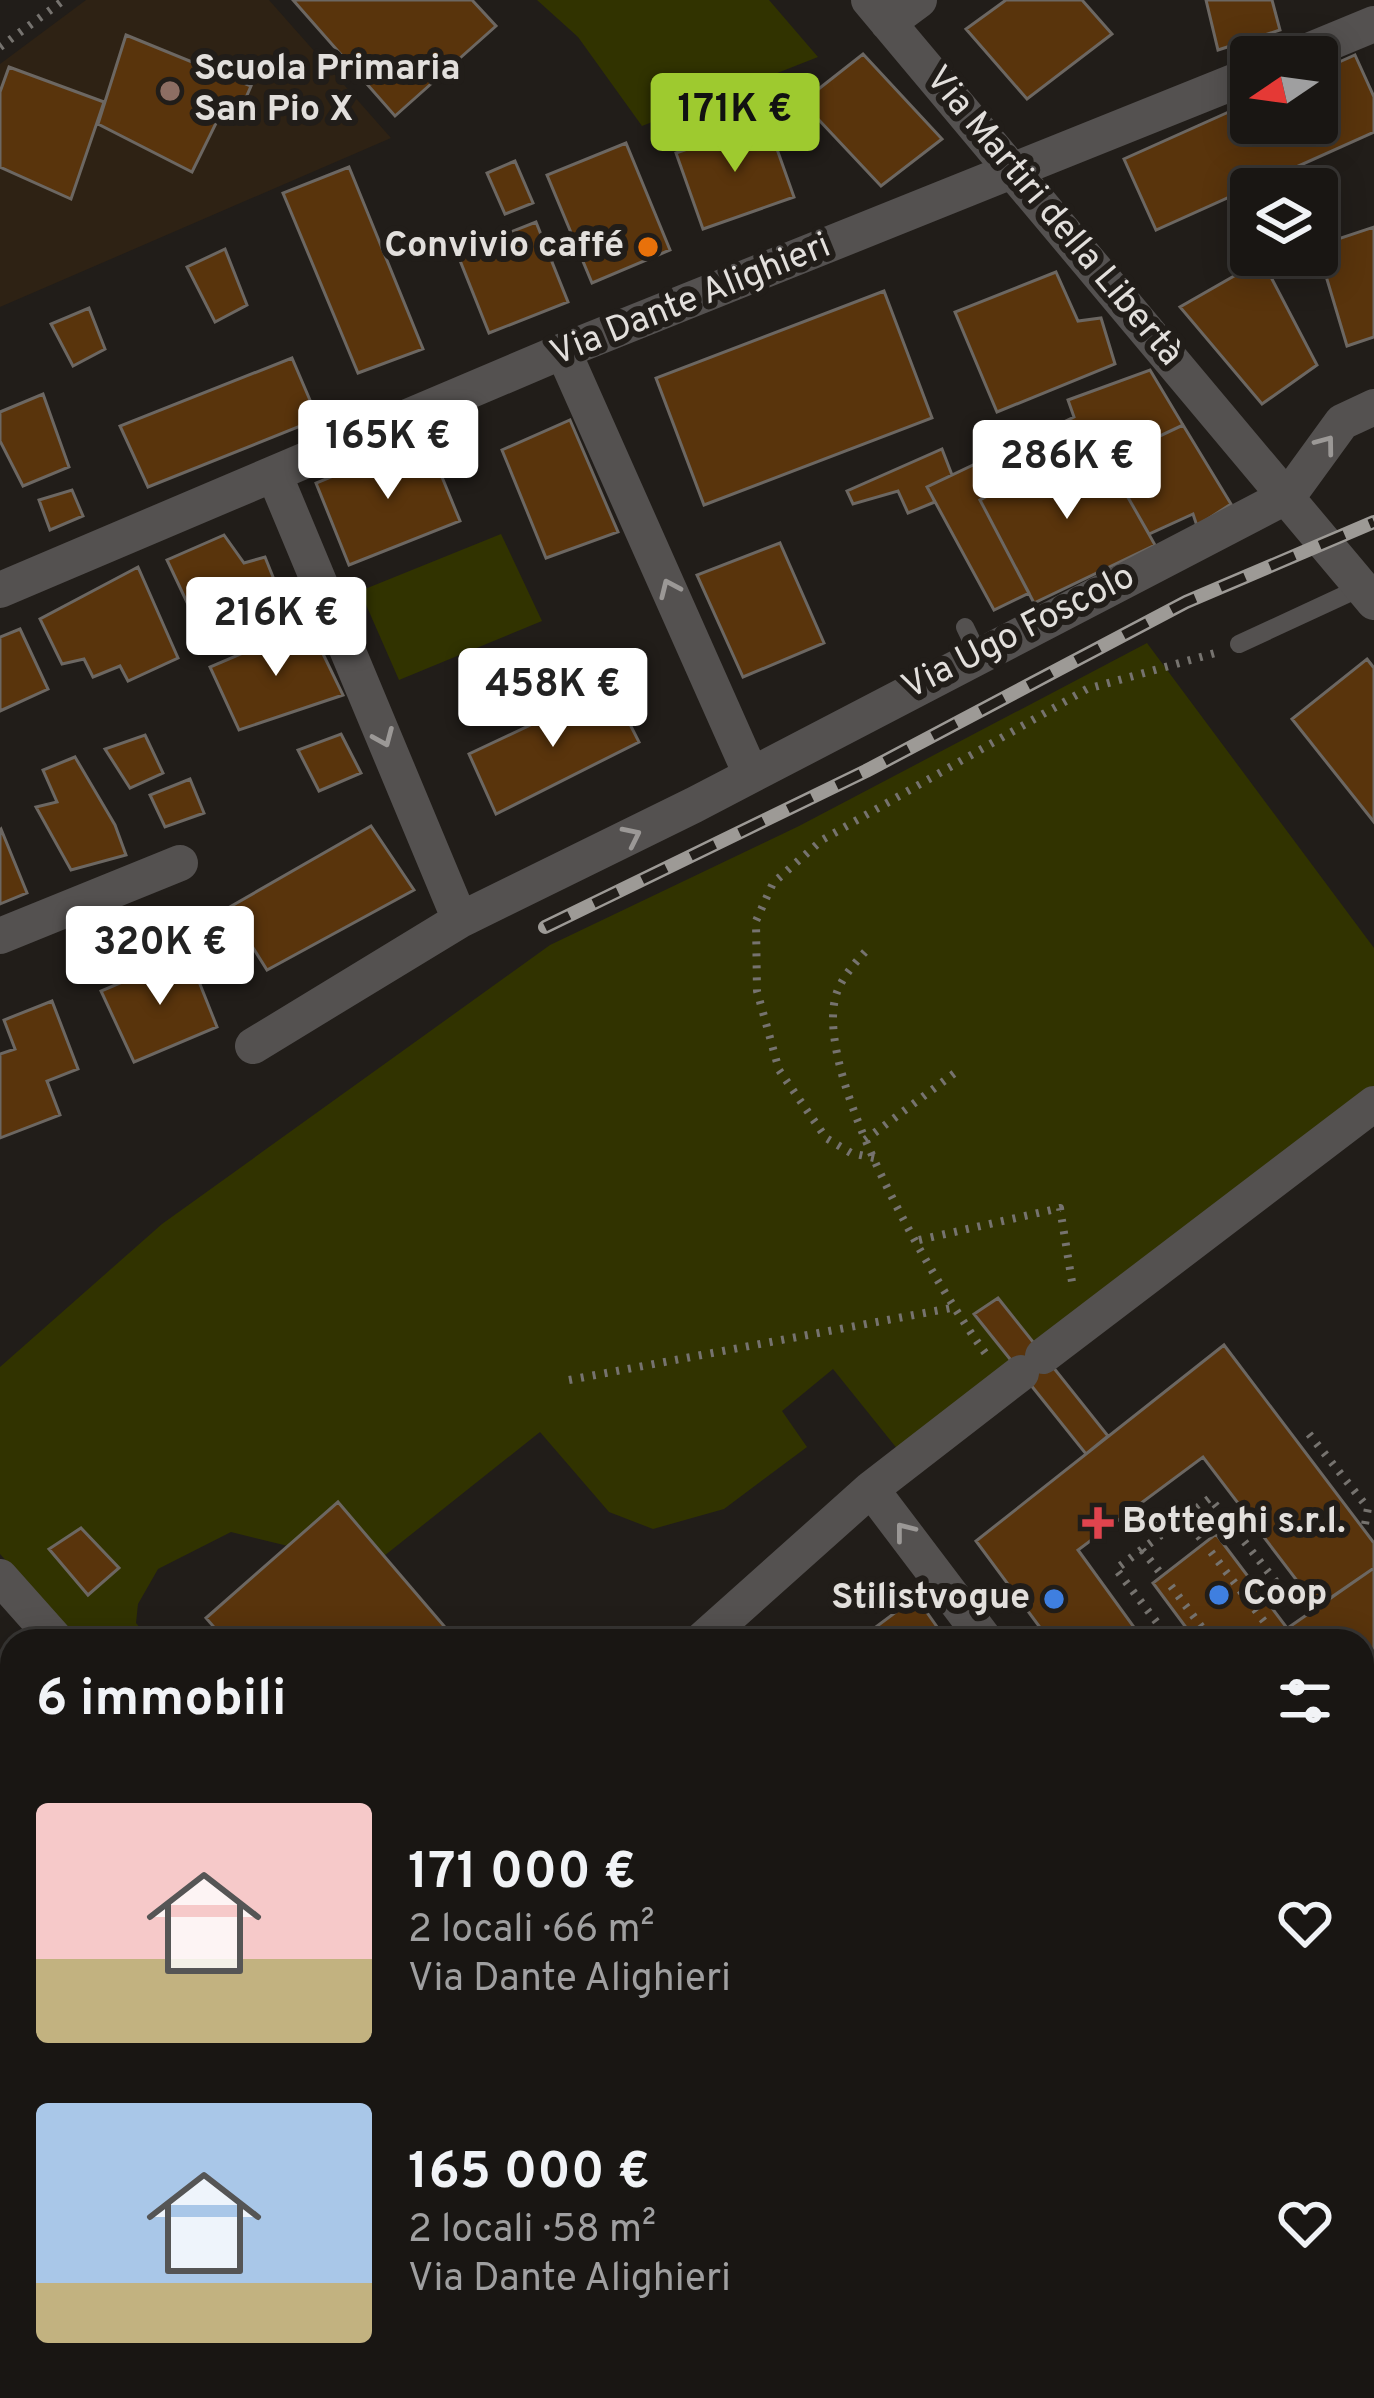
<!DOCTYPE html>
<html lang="it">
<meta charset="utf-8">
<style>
:root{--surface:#191613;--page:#262321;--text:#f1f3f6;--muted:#9f9fa0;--line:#373533;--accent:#9eca2f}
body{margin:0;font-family:Overpass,sans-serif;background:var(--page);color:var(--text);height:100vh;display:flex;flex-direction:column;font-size:45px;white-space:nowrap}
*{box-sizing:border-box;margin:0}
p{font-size:39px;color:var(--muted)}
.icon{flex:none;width:66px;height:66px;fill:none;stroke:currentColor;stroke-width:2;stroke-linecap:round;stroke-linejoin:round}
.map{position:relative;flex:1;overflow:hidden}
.drawer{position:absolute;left:0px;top:1629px;width:1374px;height:771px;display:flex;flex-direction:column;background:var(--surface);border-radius:36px 36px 0 0;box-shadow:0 6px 30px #0003,0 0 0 3px var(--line)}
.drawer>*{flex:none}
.needle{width:78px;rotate:257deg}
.tools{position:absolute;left:1230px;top:36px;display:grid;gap:24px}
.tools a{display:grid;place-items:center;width:108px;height:108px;border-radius:12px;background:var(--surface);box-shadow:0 6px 30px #0003,0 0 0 3px var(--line);font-size:60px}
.price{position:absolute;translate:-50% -102px;padding:0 27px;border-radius:12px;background:#fff;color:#222;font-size:39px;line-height:78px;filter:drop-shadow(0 3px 6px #0008)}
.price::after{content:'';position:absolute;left:50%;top:72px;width:36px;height:27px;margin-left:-18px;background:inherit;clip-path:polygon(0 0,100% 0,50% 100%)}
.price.on{background:var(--accent);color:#111}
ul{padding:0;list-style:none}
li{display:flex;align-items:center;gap:36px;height:300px;padding:0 36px}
li span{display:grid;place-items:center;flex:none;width:336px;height:240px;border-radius:12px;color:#555}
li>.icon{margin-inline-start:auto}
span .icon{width:144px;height:144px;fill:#fffc;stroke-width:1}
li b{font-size:51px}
h2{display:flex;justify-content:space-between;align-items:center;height:144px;padding:0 36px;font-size:51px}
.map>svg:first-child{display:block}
.education{fill:#2e2214}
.green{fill:#313300}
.building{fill:#59340c;stroke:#6c6762;stroke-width:3}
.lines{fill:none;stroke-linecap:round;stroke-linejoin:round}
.path{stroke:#76736f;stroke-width:8;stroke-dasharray:3 9;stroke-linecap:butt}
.lane{stroke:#545150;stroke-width:18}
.street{stroke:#545150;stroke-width:36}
.rail-casing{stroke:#9d9a96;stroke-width:14}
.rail{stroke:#211d19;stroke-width:9;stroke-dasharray:27;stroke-linecap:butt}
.oneway{stroke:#9b9896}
.education-dot{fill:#8d6e63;stroke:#211d19;stroke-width:4.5}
.food-dot{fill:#e8710a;stroke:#211d19;stroke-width:4.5}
.health-dot{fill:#e0444e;stroke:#211d19;stroke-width:4.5}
.shop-dot{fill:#3f7fe0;stroke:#211d19;stroke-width:4.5}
.labels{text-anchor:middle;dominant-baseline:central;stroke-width:12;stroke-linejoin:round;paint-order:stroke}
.poi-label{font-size:36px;font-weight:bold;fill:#e2dfdc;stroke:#211d19;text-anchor:start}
.street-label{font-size:36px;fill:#e2dfdc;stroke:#211d19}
</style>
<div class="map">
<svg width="1374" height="2398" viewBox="0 0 1374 2398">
<rect width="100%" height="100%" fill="#211d19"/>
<path class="education" d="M86,0H269L391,138L0,307V64Z
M664,2388H1095L1100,2398H668Z"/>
<path class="green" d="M537,0H769L818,57L642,126L578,37Z
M501,534L542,621L399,680L360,591Z
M1147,643L1374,948V1104L1043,1356L975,1315L1021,1373L907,1461L833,1369L782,1411L807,1447L724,1509L653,1529L609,1512L540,1432L384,1556L338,1502L288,1546L231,1532L158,1569L138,1604L136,1623L151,1641H79L0,1554V1367L162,1224L550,945L799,826Z"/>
<path class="building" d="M293,0H472L496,26L395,116Z
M1006,0H1082L1112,34L1027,99L966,29Z
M1206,0H1272L1280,30L1218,50Z
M126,35L251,86L235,123L220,115L192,172L98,124Z
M863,54L942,139L881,186L802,102Z
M1355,55L1374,97V132L1156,230L1124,159L1251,102V123H1317V72Z
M9,67L104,102L71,199L0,167V92Z
M783,79L790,104L762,114L754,88Z
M767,121L794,197L703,229L676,153Z
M626,143L670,250L592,283L547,175Z
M515,161L533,203L505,214L487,173Z
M349,167L423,349L358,373L283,193Z
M536,222L568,302L489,333L457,253Z
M1374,227V337L1347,346L1317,246Z
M225,249L247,305L215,322L187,267Z
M1262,260L1317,365L1262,404L1180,307Z
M1056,272L1078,321L1101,318L1115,364L997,412L955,312Z
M884,291L932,418L704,505L656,378Z
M89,308L105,349L73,366L51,324Z
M292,358L318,419L148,487L120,426Z
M1150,370L1183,425L1107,461L1095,439L980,500L1029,593L994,610L927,487L1074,417L1068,400Z
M43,394L69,467L23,486L0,441V412Z
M570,420L618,532L546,558L502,450Z
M1183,425L1231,504L1197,526L1193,514L1149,534L1107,461Z
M426,438L460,521L349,565L316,483Z
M1095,439L1155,545L1034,603L980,500Z
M942,449L952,475L927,487L935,502L908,513L898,491L853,504L847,491Z
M72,490L83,516L50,530L39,500Z
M224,535L244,563L265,557L281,597L201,632L167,560Z
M780,543L824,643L743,677L697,575Z
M138,567L178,658L128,681L120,666L93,677L84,659L62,664L40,619Z
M309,625L343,695L239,730L210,667Z
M20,629L48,689L0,711V637Z
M1367,659L1374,668V822L1292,719Z
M611,687L639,742L496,814L469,754Z
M341,734L361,773L319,791L298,750Z
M145,735L163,773L130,788L105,749Z
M75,757L115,825L126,855L71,870L36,807L57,802L43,770Z
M190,779L204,813L165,827L150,795Z
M371,826L414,890L267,970L228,908Z
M1,829L27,893L0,904V830Z
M188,954L217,1027L134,1062L101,991Z
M52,1001L78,1069L47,1081L60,1115L0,1138V1054L15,1049L4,1020Z
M998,1298L1108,1436L1086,1454L974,1314Z
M1224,1345L1374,1543V1568L1317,1607L1203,1457L1078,1550L1144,1641H1050L976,1541Z
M338,1502L384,1556L456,1640L226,1641L206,1618Z
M81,1528L119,1568L88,1595L49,1549Z
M1216,1534L1287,1628L1269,1641H1196L1153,1583Z
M1374,1568V1684L1362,1667V1641H1269Z
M916,1597L947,1641H857Z
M1362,1667L1374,1684V1904L1362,1912Z
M12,1816V1927L0,1914V1828Z
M12,2055V2328L0,2310L6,2297L0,2289V2063Z
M1362,2199L1374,2227V2302L1362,2308Z
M1374,2360V2398H1365L1362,2365Z
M53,2388H143L129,2398H59Z
M143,2388H229L235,2398H129Z
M707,2388H782L787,2398H711Z
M834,2388H1033L1038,2398H812Z"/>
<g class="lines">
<path class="path" d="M0,47L64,0
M865,952C853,965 839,981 835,999C816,1082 938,1291 989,1358
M865,1140L956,1072
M874,1158L851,1153L826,1138L779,1070L757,991L756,921L773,883L822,840L1087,689L1215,653
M919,1240L1060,1208L1073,1288
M569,1380L951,1308
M1309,1434L1368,1508L1364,1530
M1139,1505L1161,1535
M1184,1517L1204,1543
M1142,1550L1162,1575
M1211,1552L1266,1624
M1171,1586L1212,1641
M1171,1641L1116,1569L1210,1498L1284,1592L1297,1581"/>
<path class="lane" d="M965,627L978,654
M1239,644L1362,587"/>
<path class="street" d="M869,0L1374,602
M888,23L919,0
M1294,57L1374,24
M563,351L750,772
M274,474L460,920L694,805L1289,495L1342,422L1374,407
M0,590L563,351L1251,75
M0,936L180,863
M253,1046L460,920
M1043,1356L1374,1104
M871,1489L986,1641
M0,1577L57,1641
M701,1641L871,1489L1021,1373
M1362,1951L1374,1946
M1372,2038L1374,2042
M638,2388L643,2398
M1095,2388L1100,2398
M368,2398L390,2388"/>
<defs>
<path id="rail" d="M545,927L866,771L1186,602L1374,522"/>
</defs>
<use href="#rail" class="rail-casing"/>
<use href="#rail" class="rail"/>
</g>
<defs><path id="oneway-chevron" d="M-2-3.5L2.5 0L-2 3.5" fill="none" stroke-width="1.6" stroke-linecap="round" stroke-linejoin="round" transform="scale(3)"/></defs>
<g class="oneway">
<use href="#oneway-chevron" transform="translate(1326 444) rotate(-53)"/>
<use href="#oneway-chevron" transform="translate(669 588) rotate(-114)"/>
<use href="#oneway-chevron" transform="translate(384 738) rotate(67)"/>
<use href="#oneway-chevron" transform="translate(632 836) rotate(-26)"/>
<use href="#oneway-chevron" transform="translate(904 1531) rotate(-128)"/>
</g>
<circle class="education-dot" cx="170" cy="91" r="12"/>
<circle class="food-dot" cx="648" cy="247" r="12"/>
<path class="health-dot" d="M1092 1505h12v12h12v12h-12v12h-12v-12h-12v-12h12z"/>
<g class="shop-dot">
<circle cx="1219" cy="1595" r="12"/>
<circle cx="1054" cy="1599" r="12"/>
</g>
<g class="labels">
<g class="poi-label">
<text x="194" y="70">Scuola Primaria<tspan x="194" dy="41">San Pio X</tspan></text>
<text x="624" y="247" text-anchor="end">Convivio caffé</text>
<text x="1122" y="1523">Botteghi s.r.l.</text>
<text x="1243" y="1595">Coop</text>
<text x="1030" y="1599" text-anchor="end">Stilistvogue</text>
</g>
<g class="street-label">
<text transform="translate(1053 217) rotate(50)">Via Martiri della Libertà</text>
<text transform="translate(691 301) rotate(-22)">Via Dante Alighieri</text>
<text transform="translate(1019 633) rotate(-27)">Via Ugo Foscolo</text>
</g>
</g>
</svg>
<div class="tools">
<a><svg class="needle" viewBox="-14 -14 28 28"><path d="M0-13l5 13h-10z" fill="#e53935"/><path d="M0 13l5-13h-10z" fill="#9f9fa0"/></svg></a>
<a><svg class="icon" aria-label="layers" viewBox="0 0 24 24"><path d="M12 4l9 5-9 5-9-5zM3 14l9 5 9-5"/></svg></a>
</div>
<b class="price on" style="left:735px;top:175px">171K €</b>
<b class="price" style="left:388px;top:502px">165K €</b>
<b class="price" style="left:1067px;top:522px">286K €</b>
<b class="price" style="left:276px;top:679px">216K €</b>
<b class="price" style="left:553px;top:750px">458K €</b>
<b class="price" style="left:160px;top:1008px">320K €</b>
<section class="drawer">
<h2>6 immobili<svg class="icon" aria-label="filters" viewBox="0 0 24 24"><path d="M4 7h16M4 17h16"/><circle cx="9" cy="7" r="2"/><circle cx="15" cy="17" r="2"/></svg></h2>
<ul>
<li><span style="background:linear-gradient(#f6c9c9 65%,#c2b280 0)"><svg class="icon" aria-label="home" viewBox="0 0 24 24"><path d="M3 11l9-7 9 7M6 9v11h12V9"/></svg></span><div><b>171 000 €</b><p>2 locali · 66 m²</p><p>Via Dante Alighieri</p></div><svg class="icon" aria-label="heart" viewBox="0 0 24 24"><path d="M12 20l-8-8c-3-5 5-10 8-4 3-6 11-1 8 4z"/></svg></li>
<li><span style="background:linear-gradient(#a9c7e8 75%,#c2b280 0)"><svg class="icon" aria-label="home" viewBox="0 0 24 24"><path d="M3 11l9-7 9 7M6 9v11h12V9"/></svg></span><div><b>165 000 €</b><p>2 locali · 58 m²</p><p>Via Dante Alighieri</p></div><svg class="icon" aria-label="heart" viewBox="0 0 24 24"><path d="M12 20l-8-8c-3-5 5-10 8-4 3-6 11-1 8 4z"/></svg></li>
</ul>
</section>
</div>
